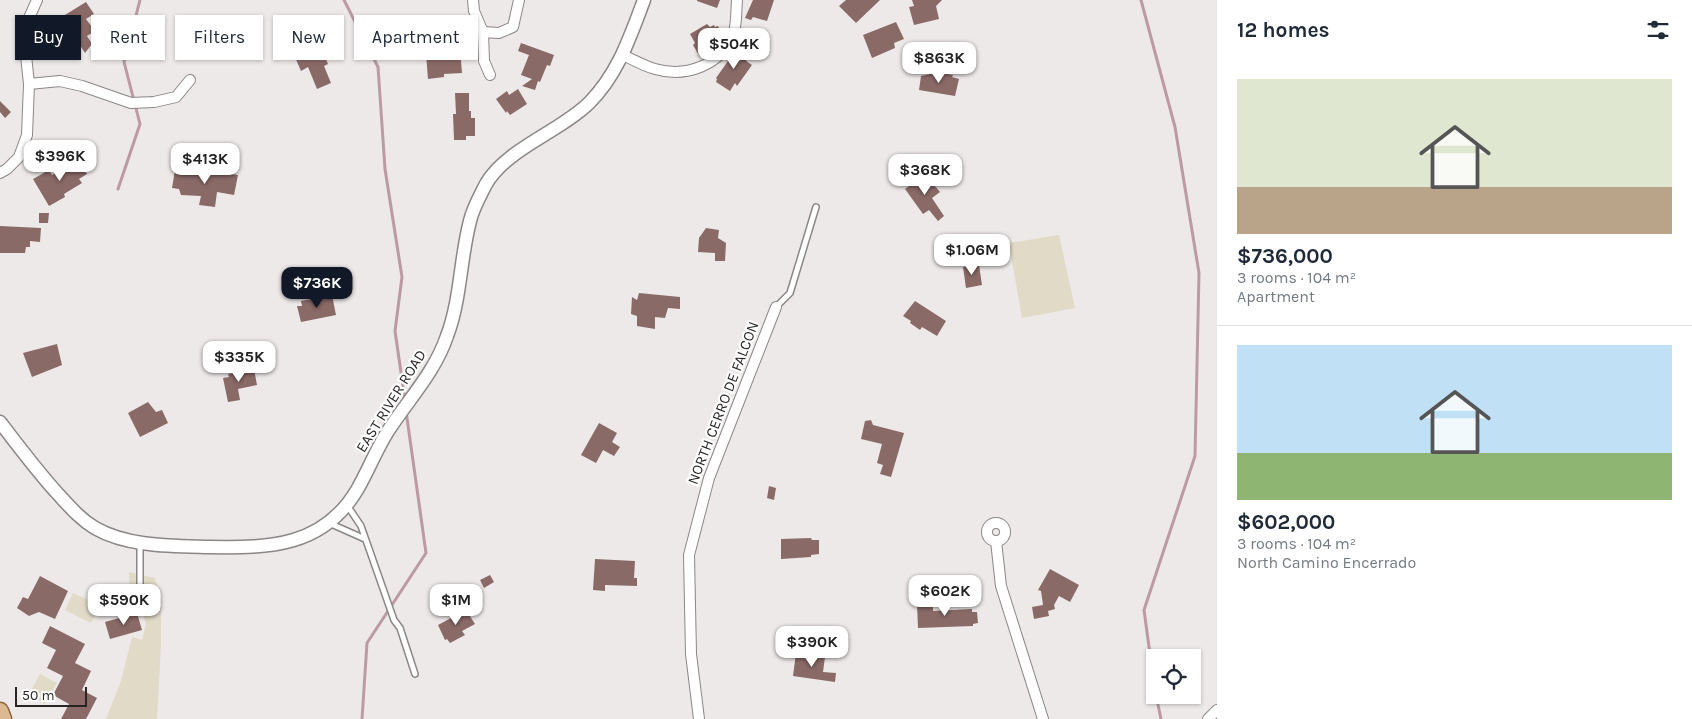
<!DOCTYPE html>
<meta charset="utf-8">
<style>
:root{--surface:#fff;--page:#f6f6f7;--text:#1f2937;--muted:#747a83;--line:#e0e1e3;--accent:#111827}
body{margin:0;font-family:Karla,sans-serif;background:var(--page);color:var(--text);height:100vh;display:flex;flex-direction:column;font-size:19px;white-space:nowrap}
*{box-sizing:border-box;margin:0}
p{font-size:16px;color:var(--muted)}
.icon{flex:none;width:28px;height:28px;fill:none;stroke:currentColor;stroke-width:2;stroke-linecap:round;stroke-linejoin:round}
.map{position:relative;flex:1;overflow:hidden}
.details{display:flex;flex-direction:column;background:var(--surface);width:475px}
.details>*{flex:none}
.banner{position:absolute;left:15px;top:15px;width:475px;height:45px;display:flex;gap:10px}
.fabs{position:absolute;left:1146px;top:649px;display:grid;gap:10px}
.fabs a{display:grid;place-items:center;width:55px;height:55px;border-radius:0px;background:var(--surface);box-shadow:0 1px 4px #0004;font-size:25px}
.scale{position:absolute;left:15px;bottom:12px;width:72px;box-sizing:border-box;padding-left:5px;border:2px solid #262524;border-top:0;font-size:14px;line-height:18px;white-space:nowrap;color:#262524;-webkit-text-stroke:4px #fff;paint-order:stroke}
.price{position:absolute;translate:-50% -42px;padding:0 11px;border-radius:10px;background:#fff;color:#222;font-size:16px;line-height:32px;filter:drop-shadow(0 1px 2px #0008)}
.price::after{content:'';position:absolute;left:50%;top:30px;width:15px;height:11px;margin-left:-8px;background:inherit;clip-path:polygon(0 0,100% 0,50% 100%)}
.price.current{background:var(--accent);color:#fff}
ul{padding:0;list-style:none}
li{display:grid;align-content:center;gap:10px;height:265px;padding:0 20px}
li+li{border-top:1px solid var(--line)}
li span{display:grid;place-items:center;height:155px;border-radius:0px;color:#555}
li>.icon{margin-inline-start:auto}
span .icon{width:90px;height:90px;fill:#fffc;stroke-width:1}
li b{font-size:21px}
h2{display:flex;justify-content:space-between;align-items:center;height:60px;padding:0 20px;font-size:21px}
.pill{padding:0 18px;border-radius:0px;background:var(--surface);box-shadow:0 1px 4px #0004;font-size:18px;line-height:45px}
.pill.current{background:var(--accent);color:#fff}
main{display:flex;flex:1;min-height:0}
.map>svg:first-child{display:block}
.green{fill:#e0dac6}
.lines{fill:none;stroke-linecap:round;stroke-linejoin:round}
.stream{stroke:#bc9aa3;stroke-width:3}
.building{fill:#8a6a67}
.service-casing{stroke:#8b8786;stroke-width:8}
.minor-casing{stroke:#8b8786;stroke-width:12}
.tertiary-casing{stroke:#8b8786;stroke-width:15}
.primary-casing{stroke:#8d673a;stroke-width:19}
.service{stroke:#fff;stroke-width:5}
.minor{stroke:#fff;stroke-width:10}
.tertiary{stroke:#fff;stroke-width:12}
.primary{stroke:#dcb990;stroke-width:16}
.labels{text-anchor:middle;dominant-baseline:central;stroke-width:4.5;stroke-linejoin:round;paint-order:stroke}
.street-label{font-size:15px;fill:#262524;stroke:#fff}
</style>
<main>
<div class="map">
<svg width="1217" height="719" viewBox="0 0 1217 719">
<rect width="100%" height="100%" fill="#ede9e8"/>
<path class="green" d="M1059,235L1075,308L1022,318L1009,243Z
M129,572L155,578L161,603V645L157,719H106L121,681L132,637L142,640L146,624L140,602L130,601Z
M73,593L100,605L91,623L65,610Z
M40,674L57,683L45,704L29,694Z"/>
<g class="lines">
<path class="stream" d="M344,0L378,67L385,169L402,277L395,331L405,400
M1141,0L1175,127L1199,273L1195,456L1144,610L1155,691
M118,189L140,124L124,62L140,0
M1156,695L1161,719
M362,719L367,643L426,553L406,411"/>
</g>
<path class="building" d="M697,0H720L717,8L697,1Z
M753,0H774L767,21L753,17L751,20L745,18Z
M846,0H880L856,23L839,6Z
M912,0H942L936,6L939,19L914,25L909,7L914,6Z
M86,2L94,14L86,19L95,31L87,36L92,44L85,53L76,39L73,47L65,35L69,32L60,18Z
M466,18L465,30H458L457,51L460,50L462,73L444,74V77L428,79L426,54L439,52L437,19Z
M896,22L904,39L894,43L895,48L872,58L863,35Z
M707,24L710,27L714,25L715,27L718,26L722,35L713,40L714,41L705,46L708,52L700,57L693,45L695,43L690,34Z
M298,26L301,33L305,31L311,45L313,44L316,51L322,49L328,64L324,66L331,83L317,89L308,67L301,71L284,32Z
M521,43L554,55L550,66L547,65L540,82L538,81L535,90L522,86L532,79L521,75L529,55L518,51Z
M740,48L750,54L746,61L752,65L737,86L735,83L730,91L716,82L717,79L716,78L733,54L736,55Z
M930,71L953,75L952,77L959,79L955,96L919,90L921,76L930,74Z
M518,89L527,104L510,115L507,111L506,113L496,99L507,91L509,95Z
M455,93H469V111H471V118H475V136H466V140H454L453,114H456Z
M0,101L11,112L5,118L0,112Z
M78,160L87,174L79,179L82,183L64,194L65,197L49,206L33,179L49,170L52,175Z
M202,169L238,175L234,195L217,192L215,207L199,205L201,196L181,195L179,189L172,188L175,170L201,175Z
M925,174L940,192L932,198L944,216L938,221L929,210L923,214L905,189Z
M39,213H49L48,223H39Z
M0,226L41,228L40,242L30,241V247H26L25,253H0Z
M706,228L719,230L718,238L726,243L725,261H715V253L698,252L699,238Z
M979,265L982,285L966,288L963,267Z
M639,293L680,297V309L668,308L665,318L655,317V329L637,326V316L631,314L632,297L637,300Z
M332,295L336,315L301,322L297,306H302L301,301Z
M915,301L946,321L937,336L922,327L920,330L910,323L911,321L903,316Z
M57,344L62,365L32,377L23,353Z
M254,369L257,385L238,389L240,400L228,402L223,378L229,377L228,374Z
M148,402L156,412L162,410L168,423L140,437L128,413Z
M871,420L873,425L904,433L891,477L880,474L883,465L877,463L882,444L861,439L865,421Z
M599,423L617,433L612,442L620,447L614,456L603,450L596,463L581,455Z
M769,486L776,488L774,500L767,498Z
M811,538L812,540H819V554L811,555V557L781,559V539Z
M595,559L635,561L634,578H637V586L605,585V591L593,590Z
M1050,569L1079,585L1070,602L1059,596L1054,605L1055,609L1048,611L1049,616L1034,619L1032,607L1043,605L1041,591L1038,590Z
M490,575L494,582L484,588L480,580Z
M40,576L68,591L55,619L39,612L29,616L17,608L23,597L28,599Z
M917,604H933V611L972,609V612H977L978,623L973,624V626L918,628Z
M466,610L475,624L462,631L465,635L450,643L447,639L445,640L438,625Z
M137,613L142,630L110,639L105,622Z
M50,626L85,644L75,663L91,671L82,690L97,698L86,719H61L69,704L53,695L63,676L47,668L56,650L42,643Z
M796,653L825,657L823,672L836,673L835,682L793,676Z"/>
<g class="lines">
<defs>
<path id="service" d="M776,307L790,293L816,207
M347,505L361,526L394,620L400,628L415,674
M329,523L365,539
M140,589V543"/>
<path id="minor" d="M473,0L474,11L483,32L499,33L513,27L519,0
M483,32L484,61L490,75
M623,55C634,60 644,66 655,69C686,78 721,65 733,35C737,25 736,11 737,0
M29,84L60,81L82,86L131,103L154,102L176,97L190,80
M0,173L7,169L19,157L27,135L29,84L25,46L29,18L37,0
M987 532a9 9 0 1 1 18 0a9 9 0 1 1-18 0Z
M996,541L1001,586L1043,719
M699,719L691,654L689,555L709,478L776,307
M1208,719L1217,710"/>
<path id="tertiary" d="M0,422C19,447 37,471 58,494C69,506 80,519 95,528C128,547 173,546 210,547C269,548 323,547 357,490C368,471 376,450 388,431C408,400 435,372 447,336C461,299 460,259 470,221C473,208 480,196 486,184C506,149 561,131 589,103C618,74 630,37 644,0"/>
<path id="primary" d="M0,711L3,719"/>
</defs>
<use href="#service" class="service-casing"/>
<use href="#minor" class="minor-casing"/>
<use href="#tertiary" class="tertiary-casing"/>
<use href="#primary" class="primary-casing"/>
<use href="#service" class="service"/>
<use href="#minor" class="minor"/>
<use href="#tertiary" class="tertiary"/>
<use href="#primary" class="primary"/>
</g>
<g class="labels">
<g class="street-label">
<text transform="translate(391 401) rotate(-58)">EAST RIVER ROAD</text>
<text transform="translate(723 403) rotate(-69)">NORTH CERRO DE FALCON</text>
</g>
</g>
</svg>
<div class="fabs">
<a><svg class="icon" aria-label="locate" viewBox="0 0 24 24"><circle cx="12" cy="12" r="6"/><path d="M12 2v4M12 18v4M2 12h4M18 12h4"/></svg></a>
</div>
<div class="scale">50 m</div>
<b class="price" style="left:734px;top:70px">$504K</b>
<b class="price" style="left:939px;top:84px">$863K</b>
<b class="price" style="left:60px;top:182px">$396K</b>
<b class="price" style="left:205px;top:185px">$413K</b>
<b class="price" style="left:925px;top:196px">$368K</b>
<b class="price" style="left:972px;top:276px">$1.06M</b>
<b class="price current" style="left:317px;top:309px">$736K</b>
<b class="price" style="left:239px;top:383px">$335K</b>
<b class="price" style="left:945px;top:617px">$602K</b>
<b class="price" style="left:124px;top:626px">$590K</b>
<b class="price" style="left:456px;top:626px">$1M</b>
<b class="price" style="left:812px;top:668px">$390K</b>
<div class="banner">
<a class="pill current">Buy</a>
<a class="pill">Rent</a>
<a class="pill">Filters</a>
<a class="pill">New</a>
<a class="pill">Apartment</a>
</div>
</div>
<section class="details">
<h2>12 homes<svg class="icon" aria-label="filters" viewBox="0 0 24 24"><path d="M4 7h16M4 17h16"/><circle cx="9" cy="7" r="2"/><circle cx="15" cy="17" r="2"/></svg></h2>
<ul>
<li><span style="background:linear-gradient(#dfe7d0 70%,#b9a48a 0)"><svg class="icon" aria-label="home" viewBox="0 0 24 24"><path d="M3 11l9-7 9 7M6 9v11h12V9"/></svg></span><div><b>$736,000</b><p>3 rooms · 104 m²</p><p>Apartment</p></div></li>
<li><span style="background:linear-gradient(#bfe0f5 70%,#8fb573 0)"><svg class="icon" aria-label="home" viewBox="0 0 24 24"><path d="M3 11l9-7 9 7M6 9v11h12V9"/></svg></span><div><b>$602,000</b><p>3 rooms · 104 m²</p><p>North Camino Encerrado</p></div></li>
</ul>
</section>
</main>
